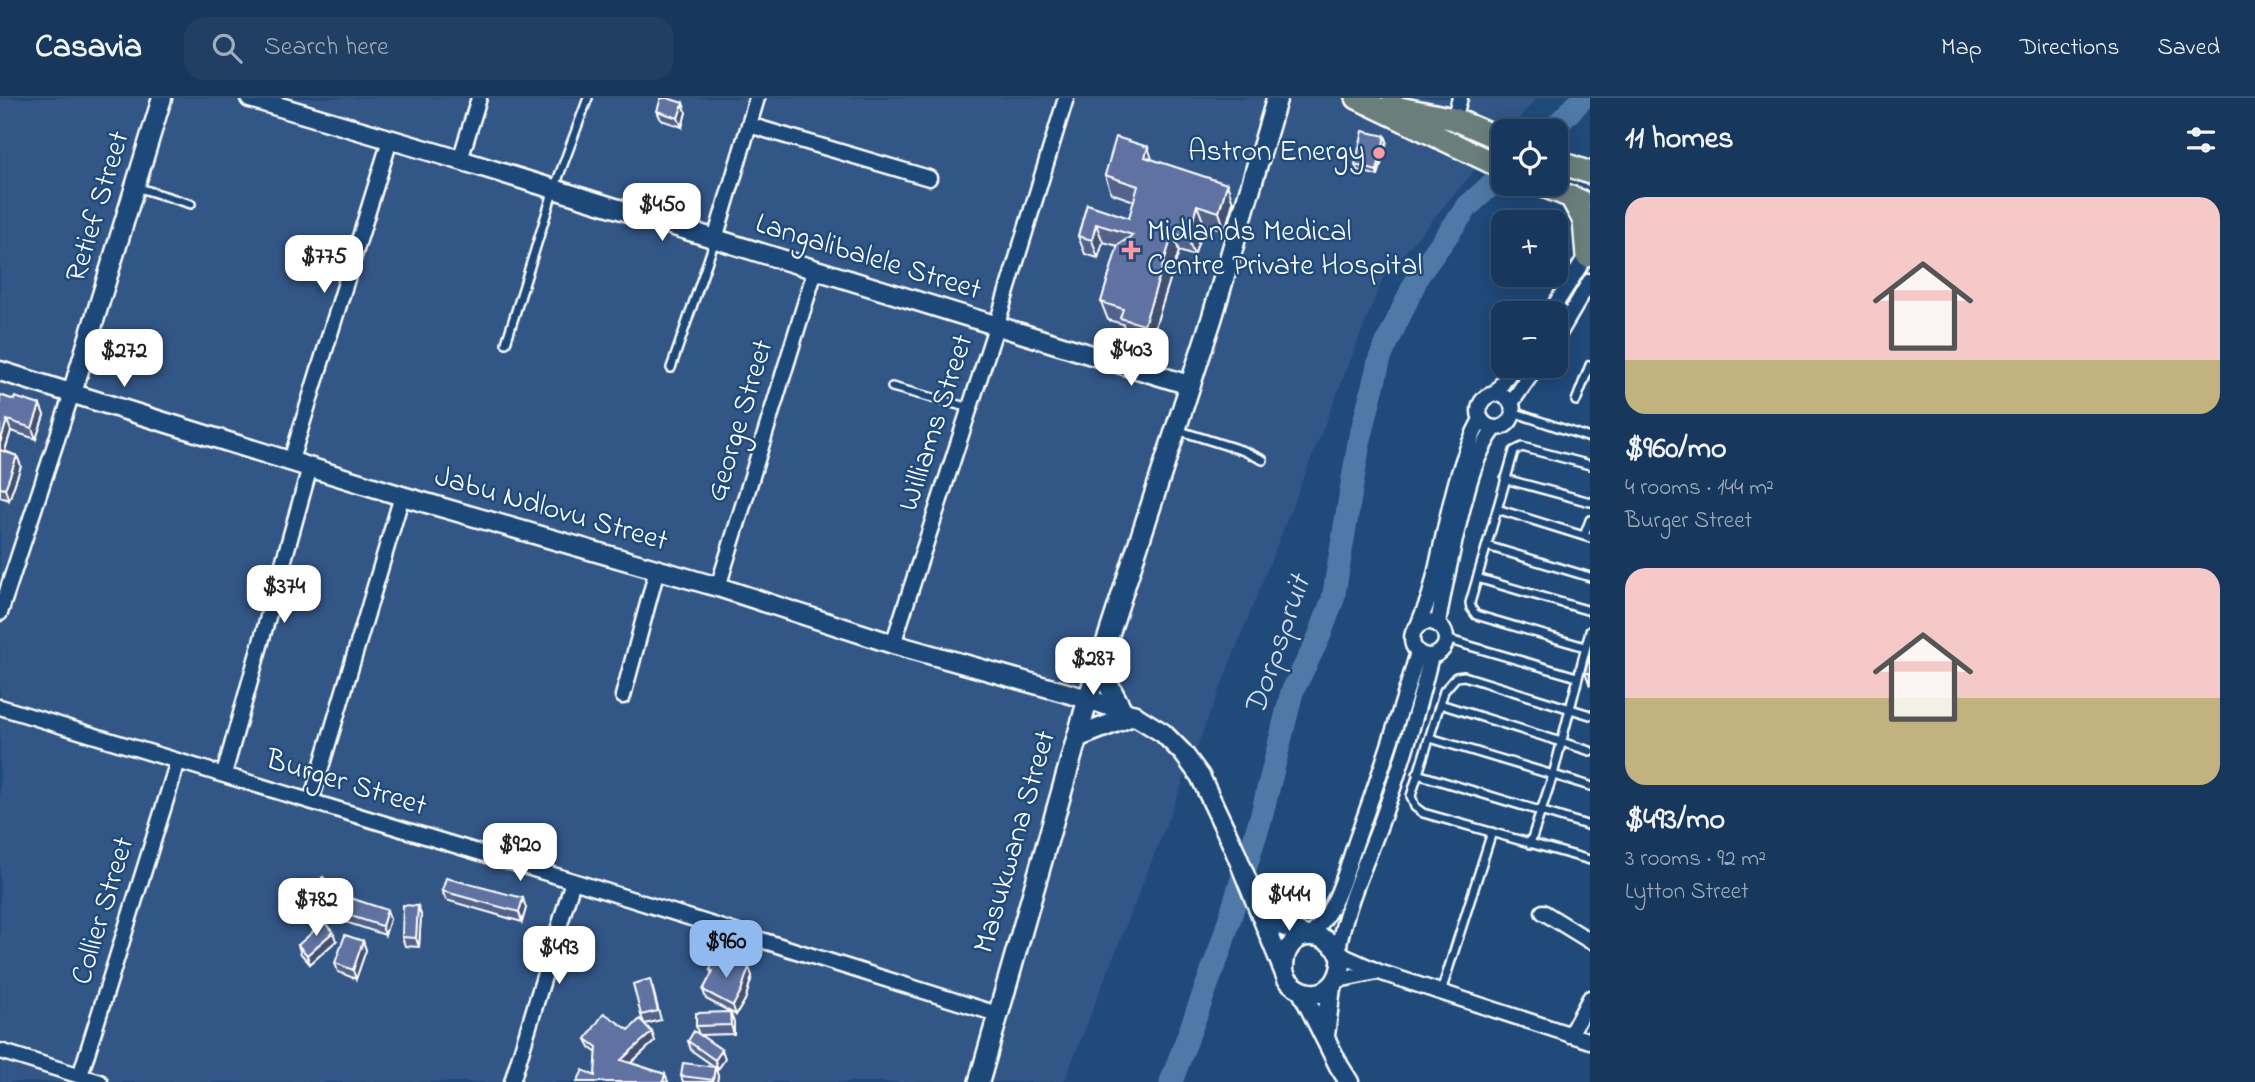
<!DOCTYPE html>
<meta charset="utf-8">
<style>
:root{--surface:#17385c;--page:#203f62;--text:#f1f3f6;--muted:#9eacbb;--line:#365272;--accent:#90b9f0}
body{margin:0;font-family:"Indie Flower",sans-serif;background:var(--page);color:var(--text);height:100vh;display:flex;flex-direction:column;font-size:26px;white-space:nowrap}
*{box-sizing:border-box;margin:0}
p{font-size:23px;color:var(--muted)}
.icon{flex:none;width:38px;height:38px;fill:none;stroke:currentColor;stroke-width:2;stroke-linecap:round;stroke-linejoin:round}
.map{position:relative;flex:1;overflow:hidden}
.side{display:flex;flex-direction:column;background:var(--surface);width:665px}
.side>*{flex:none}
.tools{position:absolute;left:1491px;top:21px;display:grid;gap:14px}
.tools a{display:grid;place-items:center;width:77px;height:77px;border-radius:14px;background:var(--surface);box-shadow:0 4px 18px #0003,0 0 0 2px var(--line);font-size:35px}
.price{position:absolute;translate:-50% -60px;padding:0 16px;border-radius:14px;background:#fff;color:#222;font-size:23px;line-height:46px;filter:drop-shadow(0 2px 4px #0008)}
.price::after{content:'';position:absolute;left:50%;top:42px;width:21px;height:16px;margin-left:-10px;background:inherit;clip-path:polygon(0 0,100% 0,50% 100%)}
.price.selected{background:var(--accent);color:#111}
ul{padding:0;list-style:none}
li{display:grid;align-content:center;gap:14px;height:371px;padding:0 35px}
li span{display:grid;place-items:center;height:217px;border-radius:21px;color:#555}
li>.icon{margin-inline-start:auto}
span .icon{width:126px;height:126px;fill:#fffc;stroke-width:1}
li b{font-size:30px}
h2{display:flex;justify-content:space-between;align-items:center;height:84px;padding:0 35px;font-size:30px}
header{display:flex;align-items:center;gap:42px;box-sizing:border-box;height:98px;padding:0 35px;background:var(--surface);border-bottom:2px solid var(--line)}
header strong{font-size:33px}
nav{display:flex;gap:38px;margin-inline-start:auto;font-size:24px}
.search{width:490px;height:63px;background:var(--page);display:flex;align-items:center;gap:18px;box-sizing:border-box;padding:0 24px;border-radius:21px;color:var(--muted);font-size:26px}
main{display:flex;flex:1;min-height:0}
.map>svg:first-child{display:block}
.built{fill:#325686}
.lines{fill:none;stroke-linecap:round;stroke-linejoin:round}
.river{stroke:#4f7aa8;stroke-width:23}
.service-casing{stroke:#fff;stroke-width:12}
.minor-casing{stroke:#fff;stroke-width:19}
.tertiary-casing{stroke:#fff;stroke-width:23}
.secondary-casing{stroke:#fff;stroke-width:24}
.primary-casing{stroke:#fff;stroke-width:26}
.service{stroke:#1f4a7a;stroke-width:7}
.minor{stroke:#1f4a7a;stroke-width:14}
.tertiary{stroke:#1f4a7a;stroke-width:18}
.secondary{stroke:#1f4a7a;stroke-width:19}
.primary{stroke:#6b7f7c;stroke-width:21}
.wall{fill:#52628a;stroke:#fff;stroke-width:2}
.shaded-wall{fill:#425071;stroke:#fff;stroke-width:2}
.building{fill:#5f72a1;stroke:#fff;stroke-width:2}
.poi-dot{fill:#ff9aa2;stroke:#1f4a7a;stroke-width:2.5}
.labels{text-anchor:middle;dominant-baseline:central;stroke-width:5;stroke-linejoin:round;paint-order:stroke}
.poi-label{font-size:30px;fill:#fff;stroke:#1f4a7a;text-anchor:end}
.street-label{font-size:30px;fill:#fff;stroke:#1f4a7a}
.water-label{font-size:32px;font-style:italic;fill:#d3dee9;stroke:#1f4a7a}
</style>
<header>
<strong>Casavia</strong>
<div class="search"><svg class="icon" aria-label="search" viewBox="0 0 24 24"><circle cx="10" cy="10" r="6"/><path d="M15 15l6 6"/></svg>Search here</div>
<nav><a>Map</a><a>Directions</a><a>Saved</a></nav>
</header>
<main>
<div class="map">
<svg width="1590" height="984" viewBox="0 0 1590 984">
<rect width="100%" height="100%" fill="#1f4a7a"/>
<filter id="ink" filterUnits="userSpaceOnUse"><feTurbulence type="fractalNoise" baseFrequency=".0143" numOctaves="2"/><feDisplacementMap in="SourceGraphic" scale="14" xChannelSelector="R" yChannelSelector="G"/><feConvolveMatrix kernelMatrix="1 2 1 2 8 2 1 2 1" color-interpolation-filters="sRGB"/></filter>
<g filter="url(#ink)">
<path class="built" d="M0,0H1537L1508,33H1503V39L1383,180L1064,984H0Z"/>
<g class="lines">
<path class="river" d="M1551,33L1583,0
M1171,984L1220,852L1262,716L1292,594L1319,539L1333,501L1359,345L1380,260L1419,176L1468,108L1503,76"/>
<defs>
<path id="service" d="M136,89L191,106
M506,245L554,91L588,0
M671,270L715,142
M892,289L970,310
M1576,303L1590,267
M1513,314L1590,340
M1177,332L1244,353L1263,362
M1505,381L1590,404
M1497,411L1590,440
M1584,438L1590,422
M1487,448L1590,479
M1477,480L1590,513
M1446,541L1577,579
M1585,549L1476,517L1471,510L1470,505L1514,353L1522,349L1590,367
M1440,606L1590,653
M1590,617L1464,578L1456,579L1444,593L1411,698L1415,709L1423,715L1590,762
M1430,640L1590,688
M1417,676L1590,728
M1530,746L1553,677L1590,533
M1441,894L1492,734"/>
<path id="minor" d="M1454,21L1460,0
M749,27L929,80
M460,62L479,0
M715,141L757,0
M1550,215L1590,152
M1556,241L1590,183
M1495,296L1514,268
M1479 313a17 17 0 1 1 34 0a17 17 0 1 1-34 0Z
M1511,305L1537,268
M291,362L390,42
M718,489L815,173
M0,515L72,295
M1412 541a17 17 0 1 1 34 0a17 17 0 1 1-34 0Z
M1438,526C1442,498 1449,470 1455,441C1465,403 1471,362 1495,330
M1418,528C1422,516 1428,505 1431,493C1446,435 1452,374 1481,321
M893,546L996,229L1066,0
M623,598L657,472
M0,609L573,783L997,916
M224,676L310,369
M311,703L402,398
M1543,814L1590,843
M1310,838C1338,810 1345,774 1358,738C1380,677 1400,615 1418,554
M1338,852C1346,805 1367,764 1383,719C1402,666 1418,612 1431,558
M1341,857L1379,874L1590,943
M1338,882L1377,874
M1570,937L1590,900
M0,953L100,984
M80,978L178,663
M512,984L573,783"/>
<path id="tertiary" d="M250,0L460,62L1189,287
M0,273L402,398L718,489L893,546L1088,601L1134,617L1163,635L1183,655L1200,678L1233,748L1287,881C1311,909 1344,893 1341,857C1322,827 1283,833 1284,871
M72,295L162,0
M1260,814L1276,825L1306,838
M1302,894L1339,968L1349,984
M1325,938L1331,889"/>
<path id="secondary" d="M1099,569L1122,612
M1078,639L1134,617
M979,984L1088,601L1212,220L1277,0"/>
<path id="primary" d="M1357,0L1503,70
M1390,8L1454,21L1503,42
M1556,63L1590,75
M1538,86L1581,103
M1571,99L1584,123L1587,158"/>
</defs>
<use href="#service" class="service-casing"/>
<use href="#minor" class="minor-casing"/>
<use href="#tertiary" class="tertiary-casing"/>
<use href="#secondary" class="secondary-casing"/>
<use href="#primary" class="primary-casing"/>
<use href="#service" class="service"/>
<use href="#minor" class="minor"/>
<use href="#tertiary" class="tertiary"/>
<use href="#secondary" class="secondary"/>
<use href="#primary" class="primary"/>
</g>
<path class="wall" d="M683,5L686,14L682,29L661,22L657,13Z
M1385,38L1387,43L1378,78L1357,72L1355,67Z
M1152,62L1233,104L1225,132L1204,126L1194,158L1179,153L1150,245L1127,238L1123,226L1108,222L1101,204L1118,148L1103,144L1098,160L1085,156L1078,138L1087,106L1129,120L1134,103L1111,95L1105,77Z
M0,297L14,302L40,307L44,317L36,341L11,333L5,353L17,358L21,368L9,402L0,399Z
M1590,557V588L1585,574Z
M312,789L338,796L390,821L385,837L336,821L315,798Z
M442,793L526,810L522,824L446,802Z
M418,808L421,817L419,849L405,848L402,839Z
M336,843L310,866L301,856L298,847Z
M363,843L366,852L356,881L338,874L335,865Z
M710,872L752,878L745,902L736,917L706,901L703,892L712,876Z
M653,891L661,922L645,926L655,943L631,965L665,976L668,984H577L595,978L597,955L590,950L586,941L629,932L644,925L641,917Z
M734,924V936L700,937L722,952L725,961L718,971L691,952L688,943L699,937L696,928Z
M715,969L718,978L717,984H683L681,978Z"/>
<path class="shaded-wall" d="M683,5L686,14L682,29L678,20Z
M1385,38L1387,43L1378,78L1377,73Z
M1148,49L1154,67L1145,59Z
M1227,86L1233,104L1225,132L1219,114Z
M1197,107L1204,126L1194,158L1188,140Z
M1096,126L1103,144L1098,160L1092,142Z
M1173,135L1179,153L1150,245L1144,227Z
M40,307L44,317L36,341L32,330Z
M7,322L11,333L2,361L0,356V345Z
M17,358L21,368L9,402L5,391Z
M523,800L526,810L522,824L519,814Z
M418,808L421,817L419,849L416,840Z
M387,812L390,821L385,837L382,828Z
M333,834L336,843L310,866L307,857Z
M363,843L366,852L356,881L353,872Z
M749,869L752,878L745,902L736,917L733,908Z
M730,914L734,924V936L731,927Z
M652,934L655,943L624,971L621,962Z
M722,952L725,961L718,971L715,962Z
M715,969L718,978L717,984H714L713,982Z
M665,976L668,984H663Z"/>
<path class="building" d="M661,0H667L683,5L678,20L657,13Z
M1363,33L1385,38L1377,73L1355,67Z
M1116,39L1148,49L1145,59L1227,86L1219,114L1197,107L1188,140L1173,135L1144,227L1120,220L1123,211L1101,204L1118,147L1133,137L1096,126L1092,142L1078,138L1087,106L1129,120L1138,88L1105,77Z
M0,297L14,302L15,299L40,307L32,330L7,322L0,345Z
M0,352L17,358L5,391L0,390Z
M1590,557V576L1585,574Z
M323,779L338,796L387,812L382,828L332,812L312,789Z
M446,780L523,800L519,814L442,793Z
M403,807L418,808L416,840L402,839Z
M324,824L333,834L307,857L298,847Z
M345,837L363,843L353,872L335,865Z
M715,858L749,869L741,893L733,908L703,892L713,873L710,872Z
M650,881L658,913L641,917L633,886Z
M730,914L731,927L696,928V915Z
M604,915L629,932L640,921L652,934L621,962L665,976L663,984H577L583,972L595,978L597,949L586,941Z
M694,933L722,952L715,962L688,943Z
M683,965L715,969L713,982L681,978Z"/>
</g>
<g class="poi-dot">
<circle cx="1379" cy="55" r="7"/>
<path d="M1127.5 141.5h7v7h7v7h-7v7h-7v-7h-7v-7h7z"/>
</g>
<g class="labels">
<g class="poi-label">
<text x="1365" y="55">Astron Energy</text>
<text x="1147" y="135" text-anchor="start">Midlands Medical<tspan x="1147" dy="34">Centre Private Hospital</tspan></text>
</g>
<g class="street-label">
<text transform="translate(99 109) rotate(-73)">Retief Street</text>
<text transform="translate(868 160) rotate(17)">Langalibalele Street</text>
<text transform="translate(741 323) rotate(-73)">George Street</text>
<text transform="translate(937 325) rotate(-72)">Williams Street</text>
<text transform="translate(551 412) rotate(16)">Jabu Ndlovu Street</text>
<text transform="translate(346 686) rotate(17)">Burger Street</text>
<text transform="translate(1016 744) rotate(-74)">Masukwana Street</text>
<text transform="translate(104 813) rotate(-73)">Collier Street</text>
</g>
<g class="water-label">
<text transform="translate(1279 548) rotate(-71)">Dorpspruit</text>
</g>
</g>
</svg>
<div class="tools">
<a><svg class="icon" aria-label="locate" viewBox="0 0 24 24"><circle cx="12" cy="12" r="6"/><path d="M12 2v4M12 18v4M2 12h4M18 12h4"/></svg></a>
<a>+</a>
<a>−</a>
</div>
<b class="price" style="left:662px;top:145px">$450</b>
<b class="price" style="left:324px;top:197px">$775</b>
<b class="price" style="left:1131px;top:290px">$403</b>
<b class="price" style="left:124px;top:291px">$272</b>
<b class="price" style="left:284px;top:527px">$374</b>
<b class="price" style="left:1093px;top:599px">$287</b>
<b class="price" style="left:520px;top:785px">$920</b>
<b class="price" style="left:1289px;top:835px">$444</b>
<b class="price" style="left:316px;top:840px">$782</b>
<b class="price selected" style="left:726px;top:882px">$960</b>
<b class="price" style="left:559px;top:888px">$493</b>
</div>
<section class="side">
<h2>11 homes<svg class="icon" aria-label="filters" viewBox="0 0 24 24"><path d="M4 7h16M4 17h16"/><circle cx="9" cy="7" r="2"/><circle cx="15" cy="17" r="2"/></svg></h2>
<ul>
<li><span style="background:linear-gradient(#f6c9c9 75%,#c2b280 0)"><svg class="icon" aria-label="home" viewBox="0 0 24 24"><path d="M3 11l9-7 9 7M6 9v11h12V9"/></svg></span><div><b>$960/mo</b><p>4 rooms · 144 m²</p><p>Burger Street</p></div></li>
<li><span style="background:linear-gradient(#f6c9c9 60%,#c2b280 0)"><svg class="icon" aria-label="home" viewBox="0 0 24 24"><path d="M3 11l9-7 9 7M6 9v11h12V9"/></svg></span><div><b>$493/mo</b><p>3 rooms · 92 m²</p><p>Lytton Street</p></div></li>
</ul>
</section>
</main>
